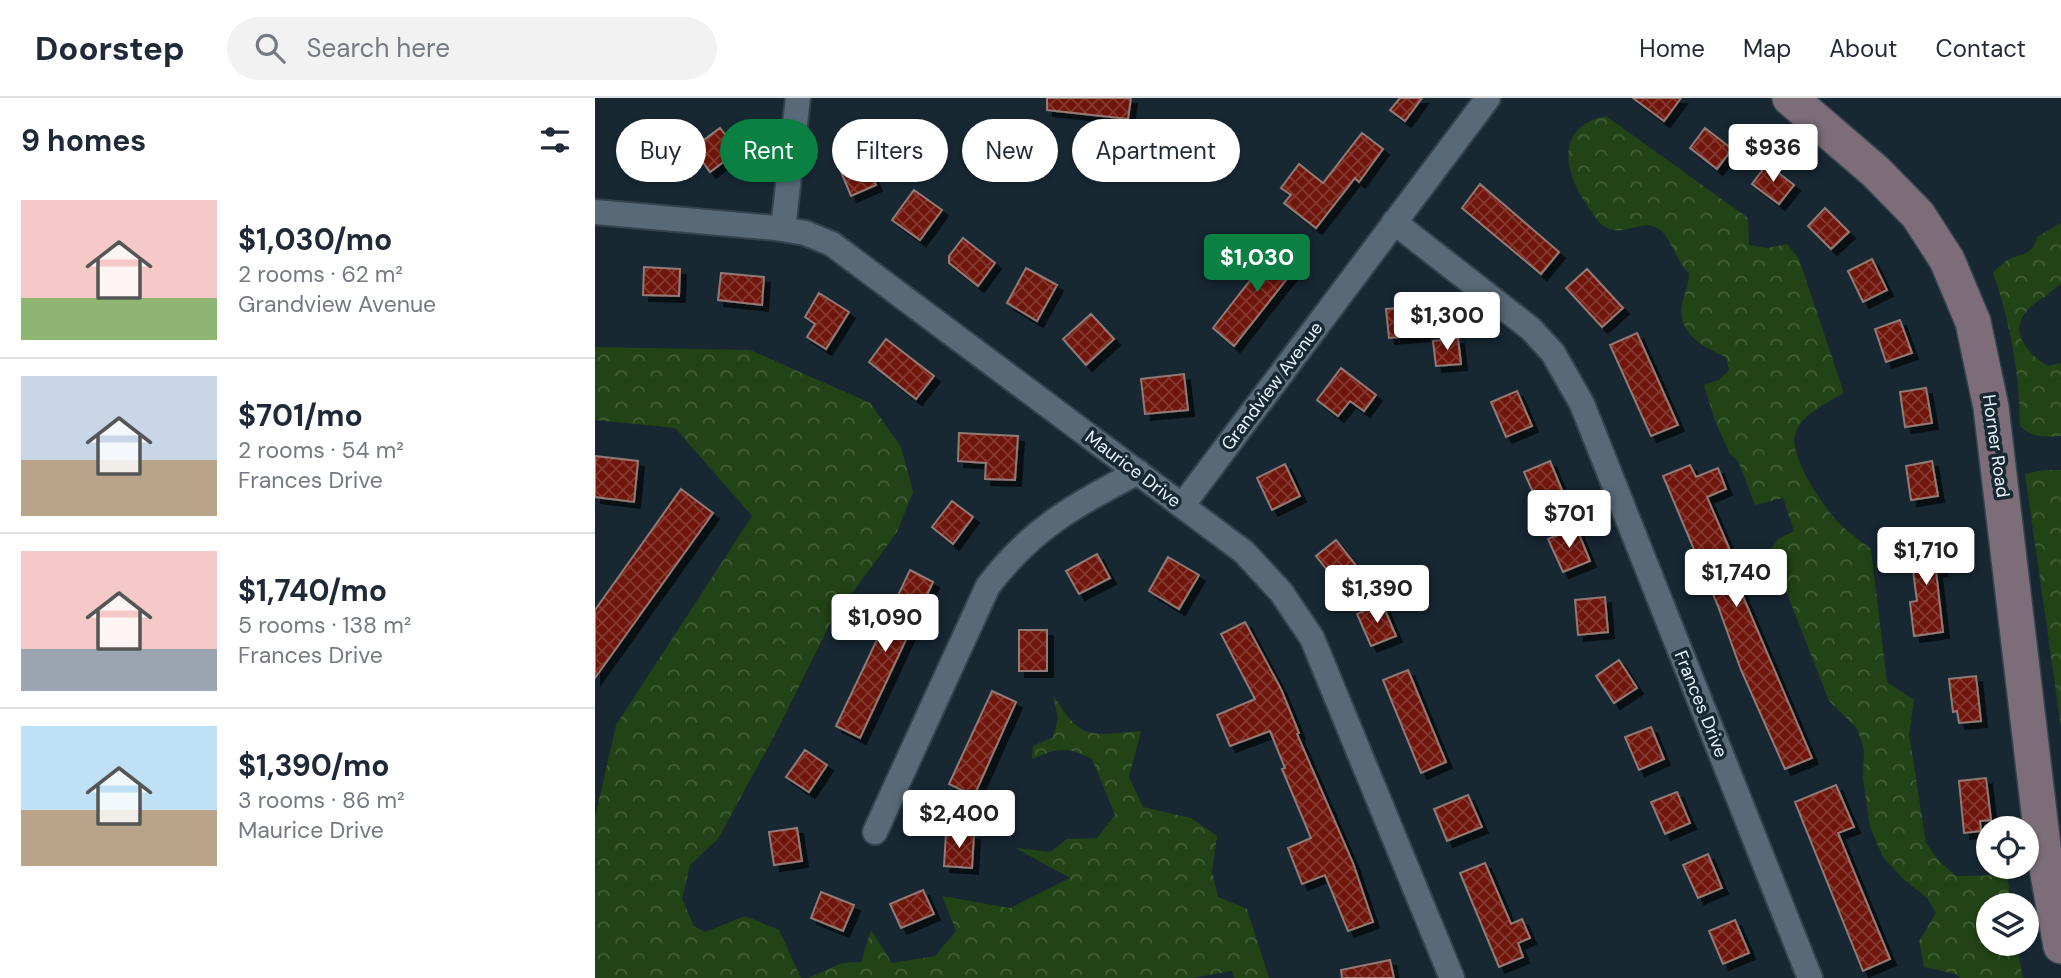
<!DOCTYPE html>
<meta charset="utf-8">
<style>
:root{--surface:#fff;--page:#f2f2f3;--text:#1f2937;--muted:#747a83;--line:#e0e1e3;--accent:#0b8043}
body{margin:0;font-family:"DM Sans",sans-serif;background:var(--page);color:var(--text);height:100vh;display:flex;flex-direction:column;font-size:26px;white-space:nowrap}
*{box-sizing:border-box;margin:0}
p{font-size:23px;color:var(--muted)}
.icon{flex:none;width:38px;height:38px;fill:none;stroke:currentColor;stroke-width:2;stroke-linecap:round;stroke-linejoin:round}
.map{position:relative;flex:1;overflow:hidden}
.sheet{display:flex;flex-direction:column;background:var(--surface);width:595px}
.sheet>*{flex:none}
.banner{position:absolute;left:21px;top:21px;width:665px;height:63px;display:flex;gap:14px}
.tools{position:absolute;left:1381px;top:718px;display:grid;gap:14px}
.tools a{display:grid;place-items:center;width:63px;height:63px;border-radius:50%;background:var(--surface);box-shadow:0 2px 5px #0004;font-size:35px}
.price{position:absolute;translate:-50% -60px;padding:0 16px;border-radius:7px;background:#fff;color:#222;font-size:23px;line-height:46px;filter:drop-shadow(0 2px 4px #0008)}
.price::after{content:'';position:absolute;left:50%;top:42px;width:21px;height:16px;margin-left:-10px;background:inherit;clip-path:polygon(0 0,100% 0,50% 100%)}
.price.on{background:var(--accent);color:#fff}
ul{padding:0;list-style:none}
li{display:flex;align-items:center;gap:21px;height:175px;padding:0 21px}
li+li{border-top:2px solid var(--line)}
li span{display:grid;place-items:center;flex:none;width:196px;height:140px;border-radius:0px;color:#555}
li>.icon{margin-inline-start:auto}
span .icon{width:84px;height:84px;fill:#fffc;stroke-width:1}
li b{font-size:30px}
h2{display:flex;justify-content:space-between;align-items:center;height:84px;padding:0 21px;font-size:30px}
.pill{padding:0 24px;border-radius:32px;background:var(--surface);box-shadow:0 2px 5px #0004;font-size:24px;line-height:63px}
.pill.on{background:var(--accent);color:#fff}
header{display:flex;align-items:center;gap:42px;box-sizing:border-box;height:98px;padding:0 35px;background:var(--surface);border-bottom:2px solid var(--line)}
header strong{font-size:33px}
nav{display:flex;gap:38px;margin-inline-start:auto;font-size:24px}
.search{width:490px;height:63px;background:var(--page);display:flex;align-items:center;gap:18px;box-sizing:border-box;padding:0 24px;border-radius:38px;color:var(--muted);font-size:26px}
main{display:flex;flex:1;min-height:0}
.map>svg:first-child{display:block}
.forest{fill:url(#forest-crowns)}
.building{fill:url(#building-cross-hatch);stroke:#927a75;stroke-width:2;filter:url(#shadow)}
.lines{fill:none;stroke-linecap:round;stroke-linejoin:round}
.minor-casing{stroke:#35434d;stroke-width:28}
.secondary-casing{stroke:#35434d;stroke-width:38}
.minor{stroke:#586a78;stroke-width:24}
.secondary{stroke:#7c6d78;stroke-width:35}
.labels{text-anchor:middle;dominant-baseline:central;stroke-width:7;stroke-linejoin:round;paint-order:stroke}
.street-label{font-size:18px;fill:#ebf6fe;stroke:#172833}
</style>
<header>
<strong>Doorstep</strong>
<div class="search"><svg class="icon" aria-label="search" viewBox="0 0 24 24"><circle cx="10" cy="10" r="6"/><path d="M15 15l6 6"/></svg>Search here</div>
<nav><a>Home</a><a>Map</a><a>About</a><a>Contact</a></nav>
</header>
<main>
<section class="sheet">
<h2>9 homes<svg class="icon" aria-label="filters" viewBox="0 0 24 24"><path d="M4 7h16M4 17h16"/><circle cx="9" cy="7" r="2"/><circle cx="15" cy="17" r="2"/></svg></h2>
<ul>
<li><span style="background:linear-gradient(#f6c9c9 70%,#8fb573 0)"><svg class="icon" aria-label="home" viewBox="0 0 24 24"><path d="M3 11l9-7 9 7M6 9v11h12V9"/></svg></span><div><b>$1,030/mo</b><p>2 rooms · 62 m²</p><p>Grandview Avenue</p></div></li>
<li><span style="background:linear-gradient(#c9d6e8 60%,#b9a48a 0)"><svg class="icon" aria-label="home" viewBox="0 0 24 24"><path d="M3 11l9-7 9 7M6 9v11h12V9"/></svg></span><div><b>$701/mo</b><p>2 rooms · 54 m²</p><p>Frances Drive</p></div></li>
<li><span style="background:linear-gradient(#f6c9c9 70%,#9aa5b1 0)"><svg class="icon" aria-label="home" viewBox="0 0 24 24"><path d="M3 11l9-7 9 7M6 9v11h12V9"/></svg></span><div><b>$1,740/mo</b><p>5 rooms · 138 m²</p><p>Frances Drive</p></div></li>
<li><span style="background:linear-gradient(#bfe0f5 60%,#b9a48a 0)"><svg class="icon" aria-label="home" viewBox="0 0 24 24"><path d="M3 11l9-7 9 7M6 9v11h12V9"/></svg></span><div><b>$1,390/mo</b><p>3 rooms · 86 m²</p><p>Maurice Drive</p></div></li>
</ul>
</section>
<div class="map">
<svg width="1466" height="880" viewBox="0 0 1466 880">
<defs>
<pattern id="forest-crowns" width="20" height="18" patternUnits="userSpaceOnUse" patternTransform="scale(1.75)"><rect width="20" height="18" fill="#214315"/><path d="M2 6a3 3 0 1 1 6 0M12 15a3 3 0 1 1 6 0" fill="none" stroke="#415f38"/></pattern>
<pattern id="building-cross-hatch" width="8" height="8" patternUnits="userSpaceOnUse" patternTransform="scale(1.75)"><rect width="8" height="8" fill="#71170b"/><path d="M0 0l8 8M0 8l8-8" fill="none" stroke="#853930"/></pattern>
<filter id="shadow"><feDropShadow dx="6" dy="6" stdDeviation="0" flood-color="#0009"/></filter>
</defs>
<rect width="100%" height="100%" fill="#172833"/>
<path class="forest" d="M1011,18L1153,120L1154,147L1172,150L1192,146L1204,161L1249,295C1232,305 1206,316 1200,337C1194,358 1228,408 1242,423C1252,434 1265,442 1276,451L1292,584L1319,602L1314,636L1331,745L1343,762L1361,778L1412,777L1416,807H1393V845H1421L1428,880H1365L1361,876L1329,869L1324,843L1341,815L1332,800L1307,780L1288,759L1275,729L1268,681L1269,652L1262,630L1234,603L1175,452L1183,441L1199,433L1188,400L1160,407L1143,363L1135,356L1120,323L1109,287L1124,282L1134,272L1131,259C1107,249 1079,233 1088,202C1091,192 1094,186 1094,175C1079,162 1076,135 1060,129C1044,123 1028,138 1012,130C1003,126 997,114 991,106C968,72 961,28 1011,18Z
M1466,125V186C1459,190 1455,196 1448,200C1412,221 1420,248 1453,268L1466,265V338C1449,339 1437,340 1425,328C1425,277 1415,223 1398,175C1403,170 1410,162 1417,160C1431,155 1438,155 1442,139Z
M0,249L155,252L275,305L306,349L318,394L302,434L236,524L185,627L123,741L95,767L87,801L99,828L110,834L150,818L184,832L206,880H0V720L21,627L157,418L80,330L0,322Z
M1449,372H1466V629L1430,376Z
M458,597C487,644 495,637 546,633L534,679L548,709L596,720L622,738L617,773L623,799L652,811L674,880H639L637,873L598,880H213L247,865L266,864L276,832L297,865L340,858L361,833L347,798L415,810L475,780L420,750L455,754L472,741L502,740L520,717L497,661C472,648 463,650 437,661L438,648L458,639L463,620Z"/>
<path class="building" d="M452,0H536L533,21L452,12Z
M805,0H827L810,23L795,12Z
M1038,0H1086L1069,23Z
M125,30L143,53L115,74L98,50Z
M1110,30L1137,51L1122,71L1095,50Z
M767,35L788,51L764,84L760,80L721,130L689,105L696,97L686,90L704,66L728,85Z
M284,46L292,66L275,73L281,87L256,98L242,64Z
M1172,66L1199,87L1184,106L1157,86Z
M885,86L964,154L946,176L867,110Z
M319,92L347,112L325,142L297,122Z
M1230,110L1254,134L1236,151L1213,128Z
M368,140L400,165L383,188L354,165V158Z
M684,145L706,163L639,248L618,230Z
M1277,161L1292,192L1268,204L1253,173Z
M49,169L85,171L84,198L48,197Z
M431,170L462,187L442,223L412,205Z
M992,171L1028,210L1007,229L971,190Z
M126,175L169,179L167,207L123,202Z
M224,195L254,214L231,251L212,239L220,226L210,219Z
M827,208L829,237L794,240L791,211Z
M496,216L519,241L491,267L468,241Z
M1305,222L1317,255L1291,264L1280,231Z
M1042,235L1083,327L1056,338L1015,247Z
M863,240L866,266L841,268L838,243Z
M291,241L339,278L321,301L274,264Z
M746,270L781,297L769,313L755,303L743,318L722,302Z
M589,276L593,312L550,316L546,281Z
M1331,290L1337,325L1310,329L1305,294Z
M922,293L937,328L911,339L896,304Z
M364,335L423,338L420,382L390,381L391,365L363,363Z
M0,358L43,363L39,404L0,399Z
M955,363L969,397L944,408L929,374Z
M1337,363L1343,398L1316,402L1311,368Z
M690,366L705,398L677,412L662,380Z
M1095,367L1101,379L1123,370L1131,391L1112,399L1141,466L1135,468L1217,660L1190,671L1146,572L1123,508L1068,378Z
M86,391L118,415L0,580V512Z
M357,403L378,419L358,446L337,429Z
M981,429L995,463L968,474L953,441Z
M1341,438L1346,472L1341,473L1348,534L1319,538L1315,504L1322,503L1314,442Z
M741,442L770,479L750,495L721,458Z
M502,456L515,480L484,496L471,473Z
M573,459L604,477L584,511L554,493Z
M315,472L338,484L265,640L241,628Z
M1010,499L1013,534L983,537L980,502Z
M787,505L801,538L776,548L762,516Z
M650,524L686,591L704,635L702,636L758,765L778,824L753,833L730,777L707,786L693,750L716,740L687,671L690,670L675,633L635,648L622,617L660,601L626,536Z
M424,532H452V573H424Z
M1024,562L1042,590L1019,605L1001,578Z
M813,572L851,664L826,675L788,582Z
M1381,578L1386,623L1364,625L1362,613L1358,614L1354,581Z
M397,593L421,604L379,698L354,686Z
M1056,629L1069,661L1044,672L1030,639Z
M210,652L232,667L214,694L191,679Z
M1391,680L1396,722L1385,723L1386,733L1369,735L1364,683Z
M1241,687L1259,729L1243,735L1295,861L1268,873L1200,704Z
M1082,694L1095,725L1070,736L1056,704Z
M873,697L887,729L852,743L839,711Z
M202,730L207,763L179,767L174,734Z
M351,735L379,736L377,770L349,768Z
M1113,756L1127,790L1103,800L1088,767Z
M890,765L916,826L927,821L935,840L923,845L928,859L904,869L865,775Z
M328,792L339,816L306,830L295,806Z
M226,794L259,807L248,833L216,820Z
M1140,822L1154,855L1128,866L1114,833Z
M795,862L799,880H747L746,872Z"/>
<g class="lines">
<defs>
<path id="minor" d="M0,114L181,130L210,135L237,146L649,454L686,494L717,540L857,880
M799,124L936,231L958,255L987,306L1215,880
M188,131L203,0
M587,408L893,0
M280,734L393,488C438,429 479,408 543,374"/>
<path id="secondary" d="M1195,0L1281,74L1323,117L1352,162L1378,224L1396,309L1448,748L1466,848"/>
</defs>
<use href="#minor" class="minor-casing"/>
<use href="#secondary" class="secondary-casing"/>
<use href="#minor" class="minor"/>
<use href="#secondary" class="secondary"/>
</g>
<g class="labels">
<g class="street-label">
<text transform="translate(677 288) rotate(-53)">Grandview Avenue</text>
<text transform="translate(1401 348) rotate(82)">Horner Road</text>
<text transform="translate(538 371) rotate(37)">Maurice Drive</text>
<text transform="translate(1106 606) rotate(68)">Frances Drive</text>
</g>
</g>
</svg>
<div class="tools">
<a><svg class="icon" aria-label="locate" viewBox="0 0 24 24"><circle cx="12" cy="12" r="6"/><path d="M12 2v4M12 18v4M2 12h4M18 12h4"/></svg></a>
<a><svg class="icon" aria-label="layers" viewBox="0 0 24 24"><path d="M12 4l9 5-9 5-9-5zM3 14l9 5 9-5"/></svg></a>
</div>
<b class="price" style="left:1178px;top:86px">$936</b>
<b class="price on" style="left:662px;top:196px">$1,030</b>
<b class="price" style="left:852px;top:254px">$1,300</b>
<b class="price" style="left:974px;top:452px">$701</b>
<b class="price" style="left:1331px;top:489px">$1,710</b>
<b class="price" style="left:1141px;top:511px">$1,740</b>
<b class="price" style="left:782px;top:527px">$1,390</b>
<b class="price" style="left:290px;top:556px">$1,090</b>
<b class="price" style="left:364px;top:752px">$2,400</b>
<div class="banner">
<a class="pill">Buy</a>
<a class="pill on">Rent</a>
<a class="pill">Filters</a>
<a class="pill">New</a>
<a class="pill">Apartment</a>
</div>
</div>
</main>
